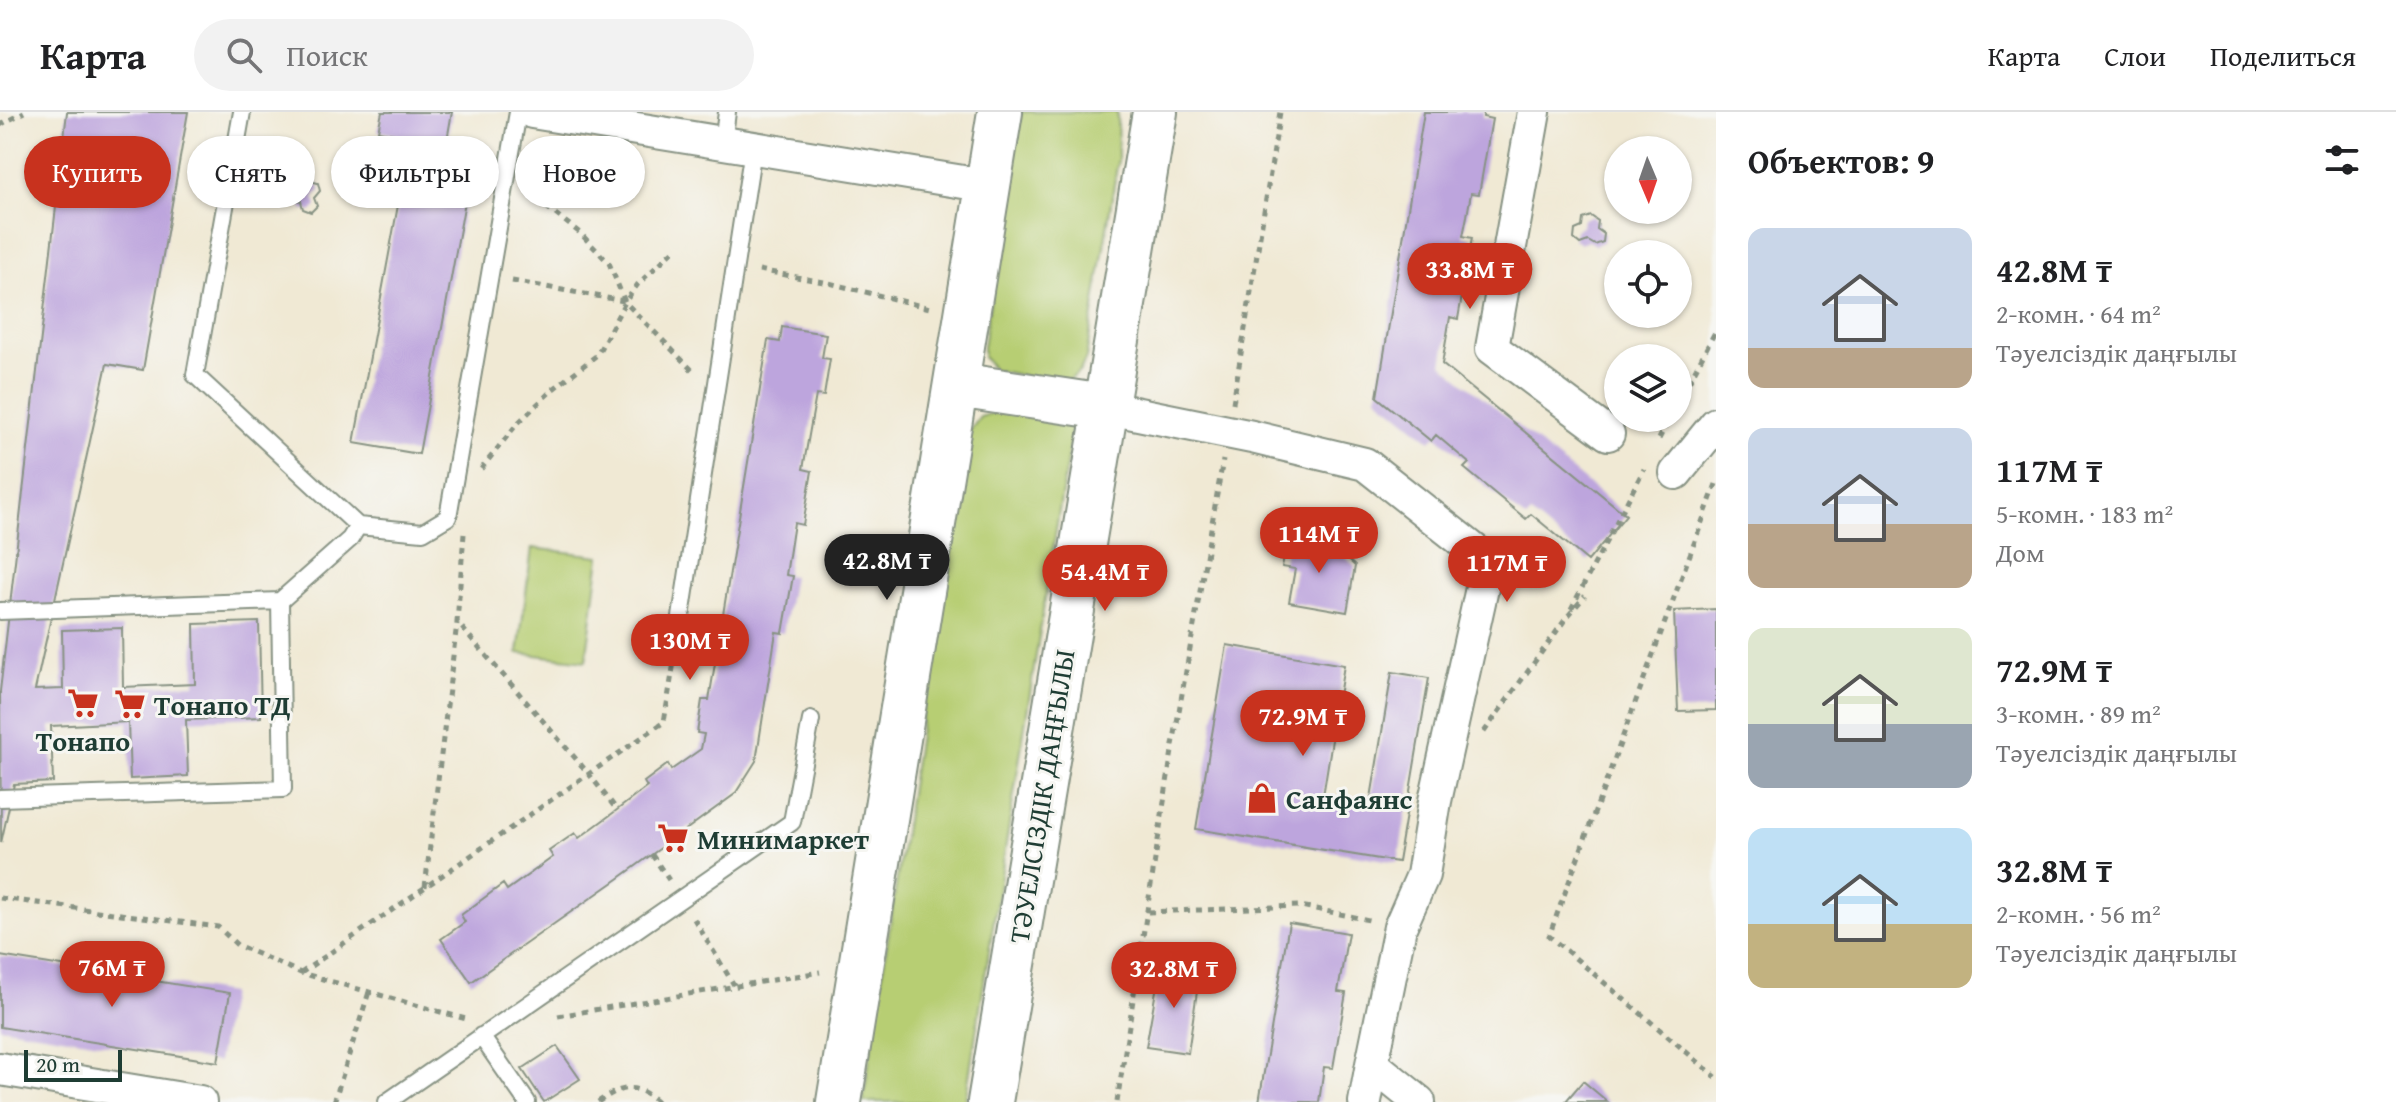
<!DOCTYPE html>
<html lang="ru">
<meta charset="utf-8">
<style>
:root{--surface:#fff;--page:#f2f2f2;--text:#202124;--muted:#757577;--line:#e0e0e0;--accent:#c8321e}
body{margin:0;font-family:"Gentium Book Plus",serif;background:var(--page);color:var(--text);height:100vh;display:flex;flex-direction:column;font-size:30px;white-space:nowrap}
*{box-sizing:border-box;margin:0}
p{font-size:26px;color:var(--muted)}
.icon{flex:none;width:44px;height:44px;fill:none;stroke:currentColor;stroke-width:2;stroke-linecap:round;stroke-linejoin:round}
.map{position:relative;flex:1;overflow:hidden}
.details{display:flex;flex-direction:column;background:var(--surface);width:680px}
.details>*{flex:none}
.top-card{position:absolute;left:24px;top:24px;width:760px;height:72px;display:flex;gap:16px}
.needle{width:52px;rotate:178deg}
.controls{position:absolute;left:1604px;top:24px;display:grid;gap:16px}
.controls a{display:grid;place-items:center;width:88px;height:88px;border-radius:50%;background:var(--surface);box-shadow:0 2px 6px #0004;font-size:40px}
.scale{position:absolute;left:24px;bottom:20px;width:98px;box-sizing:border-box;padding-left:8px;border:4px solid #1f3d34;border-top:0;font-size:22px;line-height:28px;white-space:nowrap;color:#1f3d34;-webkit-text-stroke:6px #f6f6f2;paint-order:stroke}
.price{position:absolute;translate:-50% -68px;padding:0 18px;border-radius:28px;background:var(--accent);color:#fff;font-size:26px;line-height:52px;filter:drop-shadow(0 2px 4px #0008)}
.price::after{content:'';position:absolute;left:50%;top:48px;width:24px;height:18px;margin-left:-12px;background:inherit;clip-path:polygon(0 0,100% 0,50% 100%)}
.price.on{background:#222;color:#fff}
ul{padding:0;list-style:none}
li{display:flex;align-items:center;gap:24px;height:200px;padding:0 32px}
li span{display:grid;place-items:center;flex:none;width:224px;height:160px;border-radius:16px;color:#555}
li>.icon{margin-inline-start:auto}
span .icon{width:96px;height:96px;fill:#fffc;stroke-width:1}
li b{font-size:34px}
h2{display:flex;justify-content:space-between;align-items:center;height:96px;padding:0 32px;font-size:34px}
.chip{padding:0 28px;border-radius:36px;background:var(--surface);box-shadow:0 2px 6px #0004;font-size:28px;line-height:72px}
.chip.on{background:var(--accent);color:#fff}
header{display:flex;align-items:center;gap:48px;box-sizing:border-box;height:112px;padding:0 40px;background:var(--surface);border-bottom:2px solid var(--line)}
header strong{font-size:38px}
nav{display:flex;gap:44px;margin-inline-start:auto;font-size:28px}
.search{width:560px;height:72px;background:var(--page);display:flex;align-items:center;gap:20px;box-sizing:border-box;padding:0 28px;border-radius:44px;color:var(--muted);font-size:30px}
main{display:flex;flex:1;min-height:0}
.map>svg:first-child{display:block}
.green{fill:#b7ce73;stroke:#6b8654;stroke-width:2}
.building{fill:#bda5dd}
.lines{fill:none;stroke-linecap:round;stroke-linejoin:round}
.lane-casing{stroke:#889384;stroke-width:20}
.street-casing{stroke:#889384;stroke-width:36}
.secondary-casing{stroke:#889384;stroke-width:48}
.path{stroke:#889384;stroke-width:5;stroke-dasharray:6 6;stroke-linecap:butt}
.lane{stroke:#fff;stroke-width:16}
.street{stroke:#fff;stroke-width:32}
.secondary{stroke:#fff;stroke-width:44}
.labels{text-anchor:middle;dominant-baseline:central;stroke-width:6;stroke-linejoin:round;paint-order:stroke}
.poi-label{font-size:28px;font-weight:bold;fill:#1f3d34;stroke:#f6f6f2;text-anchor:start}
.street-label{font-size:28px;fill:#1f3d34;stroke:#f6f6f2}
</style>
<header>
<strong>Карта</strong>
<div class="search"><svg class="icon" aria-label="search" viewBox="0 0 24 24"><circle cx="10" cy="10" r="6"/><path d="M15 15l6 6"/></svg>Поиск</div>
<nav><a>Карта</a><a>Слои</a><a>Поделиться</a></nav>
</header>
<main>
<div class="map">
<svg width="1716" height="990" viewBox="0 0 1716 990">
<rect width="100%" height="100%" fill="#f6f6f2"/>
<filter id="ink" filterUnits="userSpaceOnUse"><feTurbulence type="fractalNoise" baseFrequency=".0125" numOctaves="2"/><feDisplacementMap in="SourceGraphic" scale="16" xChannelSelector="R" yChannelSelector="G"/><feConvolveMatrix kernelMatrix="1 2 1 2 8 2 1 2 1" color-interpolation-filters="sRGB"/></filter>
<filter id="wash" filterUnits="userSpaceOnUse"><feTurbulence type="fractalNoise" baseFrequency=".006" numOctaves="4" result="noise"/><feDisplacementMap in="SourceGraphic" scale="32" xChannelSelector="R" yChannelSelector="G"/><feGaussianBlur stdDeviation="1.8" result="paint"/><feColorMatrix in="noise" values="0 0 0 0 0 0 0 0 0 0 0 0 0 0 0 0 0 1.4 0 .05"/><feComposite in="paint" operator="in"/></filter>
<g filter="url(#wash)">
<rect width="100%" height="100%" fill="#f0e9d4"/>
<path class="green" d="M1021,0H1117L1118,48L1086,246L1080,259L1065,272L995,258L983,245V234Z
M998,299L1063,305L1072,317L965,990H863L964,327L980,305Z
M532,436L600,444L586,549L518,541Z"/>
<g id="blocks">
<path class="building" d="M67,0H188L143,258L107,252L35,578L63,577L62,518L122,516L123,575L195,572L194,512L259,510L261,605L186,608L188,664L130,667L128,610L51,614L53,670L14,672L1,731L0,579Z
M382,0H452L442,57L470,62L419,342L354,331L406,50L412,51L416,26L378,19Z
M1424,0H1483V5L1492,7L1479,82L1471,81L1467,104L1463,124L1472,126L1458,207L1450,205L1442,252L1626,403L1588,449L1531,402L1526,407L1464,356L1469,351L1436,323L1431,329L1377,285Z
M310,69L318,71L320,79L314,86L317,94L311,100L303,97L301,89L292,87L290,79L296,73L304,76Z
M1591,104L1598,109L1597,117L1604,122L1603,130L1595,133L1588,129L1580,132L1574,127L1575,118L1582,115L1583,107Z
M782,215L826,222L822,246L830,247L824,284L816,283L803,357L812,359L803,413L794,411L786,463L793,464L783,521L776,520L756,649L735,682L618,767L471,870L441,827L465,810L461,803L503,772L507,778L553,745L549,739L575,721L579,726L613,701L647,675L644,670L668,652L671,658L701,637L704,622L697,621L702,588H709L768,228L780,230Z
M1287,427L1333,434L1355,454L1347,500L1289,490L1295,457L1282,455Z
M1716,497V598L1678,599L1674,499Z
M1227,533L1344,553L1323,684L1370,692L1392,560L1429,566L1398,750L1196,717Z
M1289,811L1348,821L1338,880L1346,881L1333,956L1324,955L1319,990H1259Z
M0,844L230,881L218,950L0,915Z
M1160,856L1200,859L1188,941L1146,935Z
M557,934L580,967L544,990L522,957Z
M1583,969L1608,990H1565Z"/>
</g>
</g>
<g filter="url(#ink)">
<use href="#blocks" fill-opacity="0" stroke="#889384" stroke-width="2"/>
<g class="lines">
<defs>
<path id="lane" d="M242,0L195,263L358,414L423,420L448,405L518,0
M723,31L727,0
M0,499L280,489L350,427L358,414
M679,518L753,37
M0,686L283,677L280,489
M481,924L527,990
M387,990L792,710L811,608"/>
<path id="street" d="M532,0L988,74
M1534,0L1492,236L1608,322
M1104,295L1252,325L1365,352L1488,449L1435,689L1423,763L1400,815L1372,952L1419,990
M1676,361L1716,312
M0,957L200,990
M1365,990L1372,952"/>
<path id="secondary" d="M957,273L1104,295
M839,990L1000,0
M990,990L1155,0"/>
</defs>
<use href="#lane" class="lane-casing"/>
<use href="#street" class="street-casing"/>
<use href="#secondary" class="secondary-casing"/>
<path class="path" d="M0,13L24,0
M527,80L580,121L609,151L625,190L695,261
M759,158L829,171L930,196
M512,169L624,189
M1233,291L1280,0
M1678,291L1716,218
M1659,327L1670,306
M481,357L517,312L552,278L597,243L625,190L638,172L674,138
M1716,372L1549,824L1716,965
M464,422L457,510L589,662L617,698
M1571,497L1644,357
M1484,620L1567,505L1585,484
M652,743L669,768
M425,775L457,511
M0,786L218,815L237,833L301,861L466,907
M1148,800L1301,794L1369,808
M694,807L734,873
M301,861L664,610L676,538
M558,904L820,860
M334,990L369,880
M598,990C622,974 634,970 658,990
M1117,990L1172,639L1223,348"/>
<use href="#lane" class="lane"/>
<use href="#street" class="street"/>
<use href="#secondary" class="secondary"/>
</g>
</g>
<defs>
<symbol id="supermarket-bare" viewBox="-9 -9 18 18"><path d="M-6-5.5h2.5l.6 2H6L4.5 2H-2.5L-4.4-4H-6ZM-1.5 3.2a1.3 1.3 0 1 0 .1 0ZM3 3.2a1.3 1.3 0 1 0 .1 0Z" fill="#c8321e" stroke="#f6f6f2" stroke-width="2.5" paint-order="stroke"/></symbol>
<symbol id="shop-bare" viewBox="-9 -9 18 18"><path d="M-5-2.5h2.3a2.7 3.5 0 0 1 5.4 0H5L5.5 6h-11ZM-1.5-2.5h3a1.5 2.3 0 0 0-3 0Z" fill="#c8321e" stroke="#f6f6f2" stroke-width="2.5" paint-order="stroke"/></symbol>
</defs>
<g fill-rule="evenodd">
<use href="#supermarket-bare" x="61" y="569" width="44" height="44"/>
<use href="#supermarket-bare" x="108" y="570" width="44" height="44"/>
<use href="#shop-bare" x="1240" y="664" width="44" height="44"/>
<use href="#supermarket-bare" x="651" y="704" width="44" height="44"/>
</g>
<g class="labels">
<g class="poi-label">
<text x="154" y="592">Тонапо ТД</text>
<text x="83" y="628" text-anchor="middle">Тонапо</text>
<text x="1286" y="686">Санфаянс</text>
<text x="697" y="726">Минимаркет</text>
</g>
<g class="street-label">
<text transform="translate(1041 684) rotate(-81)">ТӘУЕЛСІЗДІК ДАҢҒЫЛЫ</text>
</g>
</g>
</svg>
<div class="controls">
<a><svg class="needle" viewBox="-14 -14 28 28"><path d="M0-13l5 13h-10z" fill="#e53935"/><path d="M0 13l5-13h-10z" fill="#757577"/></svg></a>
<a><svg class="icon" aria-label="locate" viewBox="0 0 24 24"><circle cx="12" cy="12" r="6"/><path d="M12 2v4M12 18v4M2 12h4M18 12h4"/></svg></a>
<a><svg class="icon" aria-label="layers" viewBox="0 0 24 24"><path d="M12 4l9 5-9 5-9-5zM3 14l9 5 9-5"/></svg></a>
</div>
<div class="scale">20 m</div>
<b class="price" style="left:1470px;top:199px">33.8M ₸</b>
<b class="price" style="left:1319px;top:463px">114M ₸</b>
<b class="price on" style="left:887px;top:490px">42.8M ₸</b>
<b class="price" style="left:1507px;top:492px">117M ₸</b>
<b class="price" style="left:1105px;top:501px">54.4M ₸</b>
<b class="price" style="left:690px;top:570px">130M ₸</b>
<b class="price" style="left:1303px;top:646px">72.9M ₸</b>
<b class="price" style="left:112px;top:897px">76M ₸</b>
<b class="price" style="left:1174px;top:898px">32.8M ₸</b>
<div class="top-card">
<a class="chip on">Купить</a>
<a class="chip">Снять</a>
<a class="chip">Фильтры</a>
<a class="chip">Новое</a>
</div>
</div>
<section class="details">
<h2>Объектов: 9<svg class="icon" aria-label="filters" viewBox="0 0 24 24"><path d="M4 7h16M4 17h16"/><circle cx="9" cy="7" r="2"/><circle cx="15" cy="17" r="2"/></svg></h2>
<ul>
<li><span style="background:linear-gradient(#c9d6e8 75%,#b9a48a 0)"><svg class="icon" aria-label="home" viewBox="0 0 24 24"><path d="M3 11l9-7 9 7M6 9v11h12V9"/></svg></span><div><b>42.8M ₸</b><p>2-комн. · 64 m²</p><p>Тәуелсіздік даңғылы</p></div></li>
<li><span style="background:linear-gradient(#c9d6e8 60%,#b9a48a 0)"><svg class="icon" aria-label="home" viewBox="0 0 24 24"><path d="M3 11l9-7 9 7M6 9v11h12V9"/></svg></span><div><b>117M ₸</b><p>5-комн. · 183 m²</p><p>Дом</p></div></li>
<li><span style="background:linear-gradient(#dfe7d0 60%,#9aa5b1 0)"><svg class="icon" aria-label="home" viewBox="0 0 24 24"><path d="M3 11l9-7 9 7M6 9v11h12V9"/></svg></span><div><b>72.9M ₸</b><p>3-комн. · 89 m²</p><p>Тәуелсіздік даңғылы</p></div></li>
<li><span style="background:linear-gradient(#bfe0f5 60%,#c2b280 0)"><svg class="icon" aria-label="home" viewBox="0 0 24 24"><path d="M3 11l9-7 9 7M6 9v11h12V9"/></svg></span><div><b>32.8M ₸</b><p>2-комн. · 56 m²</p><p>Тәуелсіздік даңғылы</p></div></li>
</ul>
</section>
</main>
